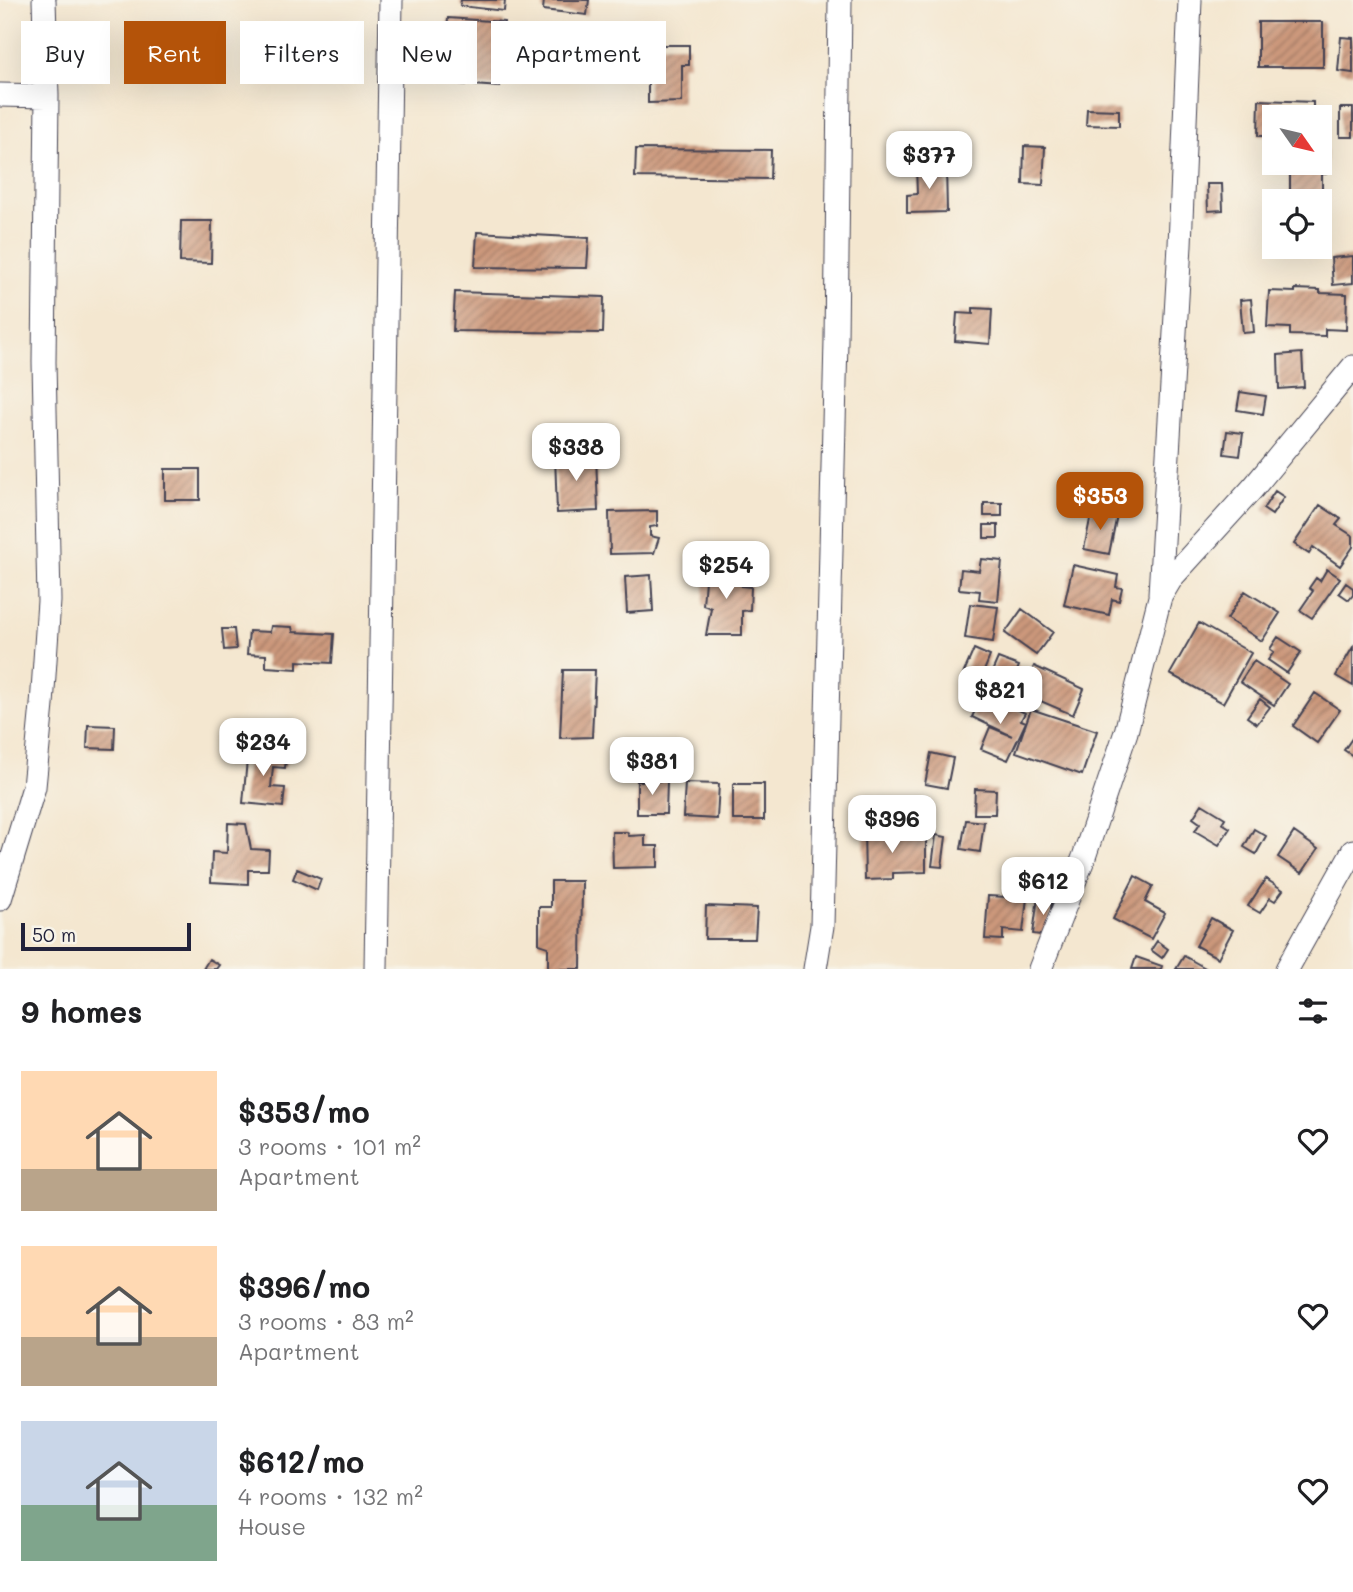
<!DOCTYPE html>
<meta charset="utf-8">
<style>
:root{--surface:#fff;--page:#f6f6f6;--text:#202124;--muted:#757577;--accent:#b45309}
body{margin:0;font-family:Mali,sans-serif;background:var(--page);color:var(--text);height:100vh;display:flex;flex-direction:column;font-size:26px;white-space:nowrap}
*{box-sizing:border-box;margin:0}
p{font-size:23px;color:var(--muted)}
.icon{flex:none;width:38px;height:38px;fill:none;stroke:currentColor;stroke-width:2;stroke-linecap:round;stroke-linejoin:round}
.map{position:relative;height:969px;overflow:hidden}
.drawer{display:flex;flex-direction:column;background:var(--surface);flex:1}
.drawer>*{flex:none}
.guide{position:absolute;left:21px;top:21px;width:700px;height:63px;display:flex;gap:14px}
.needle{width:46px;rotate:124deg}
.buttons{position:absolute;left:1262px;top:105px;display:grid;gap:14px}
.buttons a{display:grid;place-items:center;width:70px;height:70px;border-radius:0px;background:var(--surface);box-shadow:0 7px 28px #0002;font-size:35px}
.scale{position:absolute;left:21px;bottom:18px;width:170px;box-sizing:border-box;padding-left:7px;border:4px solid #22223b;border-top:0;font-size:19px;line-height:24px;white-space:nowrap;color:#22223b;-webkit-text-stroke:5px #f7f3e8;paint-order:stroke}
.price{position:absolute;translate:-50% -60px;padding:0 16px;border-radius:14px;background:#fff;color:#222;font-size:23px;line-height:46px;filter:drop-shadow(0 2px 4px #0008)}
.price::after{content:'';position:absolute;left:50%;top:42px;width:21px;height:16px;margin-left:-10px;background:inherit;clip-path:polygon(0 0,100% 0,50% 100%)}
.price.on{background:var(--accent);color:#fff}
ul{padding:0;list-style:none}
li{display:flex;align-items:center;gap:21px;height:175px;padding:0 21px}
li span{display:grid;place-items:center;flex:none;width:196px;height:140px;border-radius:0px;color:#555}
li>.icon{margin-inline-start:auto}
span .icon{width:84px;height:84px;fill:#fffc;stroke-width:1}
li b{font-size:30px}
h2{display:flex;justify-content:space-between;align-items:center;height:84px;padding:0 21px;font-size:30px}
.tag{padding:0 24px;border-radius:0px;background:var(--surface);box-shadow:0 7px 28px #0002;font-size:24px;line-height:63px}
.tag.on{background:var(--accent);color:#fff}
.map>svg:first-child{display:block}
.building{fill:url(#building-hatch)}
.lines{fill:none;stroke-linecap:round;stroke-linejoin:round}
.minor-casing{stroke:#424051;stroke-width:25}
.minor{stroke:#fff;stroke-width:23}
</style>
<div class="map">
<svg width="1353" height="969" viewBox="0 0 1353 969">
<defs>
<pattern id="building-hatch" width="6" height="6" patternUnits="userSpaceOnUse" patternTransform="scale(1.75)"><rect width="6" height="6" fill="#cc987b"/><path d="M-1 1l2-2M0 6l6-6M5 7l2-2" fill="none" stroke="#a57c66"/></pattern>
</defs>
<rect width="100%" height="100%" fill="#f7f3e8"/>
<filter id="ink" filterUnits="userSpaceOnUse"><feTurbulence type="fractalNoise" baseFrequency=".0143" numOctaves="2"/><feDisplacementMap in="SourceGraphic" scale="14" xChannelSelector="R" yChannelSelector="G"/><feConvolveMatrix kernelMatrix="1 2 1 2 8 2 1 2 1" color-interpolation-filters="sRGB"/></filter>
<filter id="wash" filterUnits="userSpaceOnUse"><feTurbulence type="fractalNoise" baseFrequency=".00686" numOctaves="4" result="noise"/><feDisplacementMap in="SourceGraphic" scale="28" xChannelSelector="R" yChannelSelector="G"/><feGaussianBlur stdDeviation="1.57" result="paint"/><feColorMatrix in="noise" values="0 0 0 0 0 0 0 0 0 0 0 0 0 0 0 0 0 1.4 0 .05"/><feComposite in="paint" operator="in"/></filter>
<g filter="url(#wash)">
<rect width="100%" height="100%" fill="#f4e7d0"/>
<g id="blocks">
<path class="building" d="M461,0H505L504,11L460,6Z
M544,0H589L587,15L543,10Z
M448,18L504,22L500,87L460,84L462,49L446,48Z
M1258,22H1323V67H1258Z
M1341,37L1353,38V73L1338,71Z
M651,45H689V65H682V102L648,103V70H643L644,52H651Z
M1259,100L1313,102V117H1274V136H1258Z
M1340,108H1353V137H1340Z
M1087,109L1119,110V126L1086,125Z
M1024,146L1045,147L1043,185L1023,184Z
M636,149L771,150L770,179L635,177Z
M1320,150H1327L1326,174H1322V195H1290V163H1320Z
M946,165L947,212L907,213V195L917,194L916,166Z
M1207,184H1222L1223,210L1208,211Z
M181,221H212L211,263L180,262Z
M477,232L589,238L587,268L475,267Z
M1353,256V283L1333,285L1331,258Z
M1295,289L1320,290V293L1347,294L1346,330L1325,329V336L1290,335V328L1267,327L1269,291L1295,292Z
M455,292L604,297L603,333L453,331Z
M1251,299L1254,332L1243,333L1240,300Z
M973,308L992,309L990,344L955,341L957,313L973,314Z
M1302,353L1304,387L1279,389L1278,355Z
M1240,392L1266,396L1263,414L1237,410Z
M1227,431L1243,433L1240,456L1224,454Z
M596,454L598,511L557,513L555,455Z
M165,469H200V500H165Z
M1275,491L1284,497L1272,515L1263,509Z
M984,503H1002V516H984Z
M1320,505L1341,519L1336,525L1353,536V547L1340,566L1313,547L1309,554L1294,544Z
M1092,510L1117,515L1109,554L1084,549Z
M657,511V526L650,527V536L659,538L654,553L610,554L609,512Z
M984,525H998V538H984Z
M981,559L1002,561L998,601L979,599L980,591L959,589L961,569L979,571Z
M1073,565L1118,575L1116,587L1122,588L1119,601L1112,599L1109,615L1064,605Z
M706,568L744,569L741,586L751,587L750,610L742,611V635H706L711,608L703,605Z
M1327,569L1340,578L1312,618L1300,610L1313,591L1309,588L1316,578L1320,581Z
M651,575L653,611L627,613L625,577Z
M1346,583L1353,588V595L1349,600L1339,593Z
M1245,591L1280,613L1262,641L1227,619Z
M970,604L998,607L993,642L965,638Z
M1022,609L1053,632L1036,655L1005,633Z
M1199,623L1251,653L1223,703L1170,674Z
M271,626L292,627L293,632L334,634L332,663L297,661V669L266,667V655L247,654L249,631L270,632Z
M222,629H234L236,649L224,650Z
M1278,637L1301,652L1287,673L1268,660L1274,652L1270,649Z
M1353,647V686L1336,676Z
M974,649L990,656L978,686L961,679Z
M998,658L1019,666L1006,697L985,688Z
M1254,661L1288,684L1274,705L1240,682Z
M1034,666L1084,689L1073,715L1022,693Z
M563,670H595L592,737L560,738Z
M983,693L1025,713L1021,720L1026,722L1008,760L981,749L990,727L1012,736L972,717Z
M1315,693L1340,710L1317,743L1293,726Z
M1260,699L1270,707L1257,724L1247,717Z
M1031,709L1097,731L1082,775L1016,752Z
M88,725L115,726L114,749L87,748Z
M1353,737V756L1344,750Z
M248,749L287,753L285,768L273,767L271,787L285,788L283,807L243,803Z
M931,753L953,758L947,788L925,784Z
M637,781H667L666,814H637Z
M685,783L719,784L717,819L683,817Z
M733,784H764V820H733Z
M975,789L996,790L995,814H974Z
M1202,804L1225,818L1222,823L1230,828L1219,845L1195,831L1200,823L1193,818Z
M966,820L984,822L980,852L961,849Z
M228,823L246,824L251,849L269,850L268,870H248V884L211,882L212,852L227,853Z
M885,827V838L926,837V872L893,873V879L865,880L864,828Z
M1254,829L1266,836L1256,854L1244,847Z
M612,832H627L629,836L645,835V846H658V867L613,868Z
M1294,832L1318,849L1302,873L1278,857Z
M936,835L946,837L942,867L932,866Z
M297,869L321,879L317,890L293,879Z
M1135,876L1153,886L1145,902L1165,913L1151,939L1113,919Z
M1266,879L1283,890L1275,901L1270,898L1260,913L1248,906Z
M551,881H582L581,969H548V947L539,944V907H551Z
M988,896L1027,898L1023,932L1003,930V940L985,939Z
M1038,897L1052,899L1048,936L1033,934Z
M706,906L757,908L755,939H705Z
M1211,918L1233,930L1218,958L1196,946Z
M1157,941L1168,949L1162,958L1151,950Z
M1184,956L1207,969H1176Z
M1136,957L1162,966L1161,969H1132Z
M209,959L219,965L216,969H203Z"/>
</g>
</g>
<g filter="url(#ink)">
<use href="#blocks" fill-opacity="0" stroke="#424051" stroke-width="2"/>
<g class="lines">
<defs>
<path id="minor" d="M0,95L47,96
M1160,594L1180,245L1190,0
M0,899L34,787L42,705L49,601L44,362L47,96L44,0
M376,969L391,0
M815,969L822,926L836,340L840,0
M1040,969L1084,857L1126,732L1160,597L1172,577L1253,488L1353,367
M1287,969L1353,851"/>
</defs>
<use href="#minor" class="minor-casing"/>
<use href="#minor" class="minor"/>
</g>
</g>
</svg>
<div class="buttons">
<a><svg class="needle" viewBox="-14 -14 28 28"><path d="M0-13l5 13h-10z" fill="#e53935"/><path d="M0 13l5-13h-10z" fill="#757577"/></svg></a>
<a><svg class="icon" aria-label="locate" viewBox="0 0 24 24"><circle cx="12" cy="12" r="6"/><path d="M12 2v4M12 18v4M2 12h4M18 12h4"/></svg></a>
</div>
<div class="scale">50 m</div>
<b class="price" style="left:929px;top:191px">$377</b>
<b class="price" style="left:576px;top:483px">$338</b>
<b class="price on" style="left:1100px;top:532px">$353</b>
<b class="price" style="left:726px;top:601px">$254</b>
<b class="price" style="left:1000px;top:726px">$821</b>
<b class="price" style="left:263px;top:778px">$234</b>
<b class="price" style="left:652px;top:797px">$381</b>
<b class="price" style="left:892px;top:855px">$396</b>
<b class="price" style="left:1043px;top:917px">$612</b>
<div class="guide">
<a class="tag">Buy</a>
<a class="tag on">Rent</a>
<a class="tag">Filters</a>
<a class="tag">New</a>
<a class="tag">Apartment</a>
</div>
</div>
<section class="drawer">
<h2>9 homes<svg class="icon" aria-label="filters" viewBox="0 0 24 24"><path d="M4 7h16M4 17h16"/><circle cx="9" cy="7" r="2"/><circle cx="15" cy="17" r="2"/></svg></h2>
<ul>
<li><span style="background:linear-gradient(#ffd9b3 70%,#b9a48a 0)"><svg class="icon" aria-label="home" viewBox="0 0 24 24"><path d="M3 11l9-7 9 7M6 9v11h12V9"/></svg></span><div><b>$353/mo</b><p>3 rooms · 101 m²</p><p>Apartment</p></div><svg class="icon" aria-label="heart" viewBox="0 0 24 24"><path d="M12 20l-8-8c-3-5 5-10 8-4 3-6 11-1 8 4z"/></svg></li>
<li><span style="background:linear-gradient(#ffd9b3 65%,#b9a48a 0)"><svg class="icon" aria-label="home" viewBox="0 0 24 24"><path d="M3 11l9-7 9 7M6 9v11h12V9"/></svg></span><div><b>$396/mo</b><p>3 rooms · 83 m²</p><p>Apartment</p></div><svg class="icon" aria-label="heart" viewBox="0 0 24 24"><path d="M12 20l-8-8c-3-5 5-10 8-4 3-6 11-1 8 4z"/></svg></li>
<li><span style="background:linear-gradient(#c9d6e8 60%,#7fa58c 0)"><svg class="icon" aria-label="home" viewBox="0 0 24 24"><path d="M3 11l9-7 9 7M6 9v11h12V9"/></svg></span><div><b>$612/mo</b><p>4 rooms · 132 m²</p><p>House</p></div><svg class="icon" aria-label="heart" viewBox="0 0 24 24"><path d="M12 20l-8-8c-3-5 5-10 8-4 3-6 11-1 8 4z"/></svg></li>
</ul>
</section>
